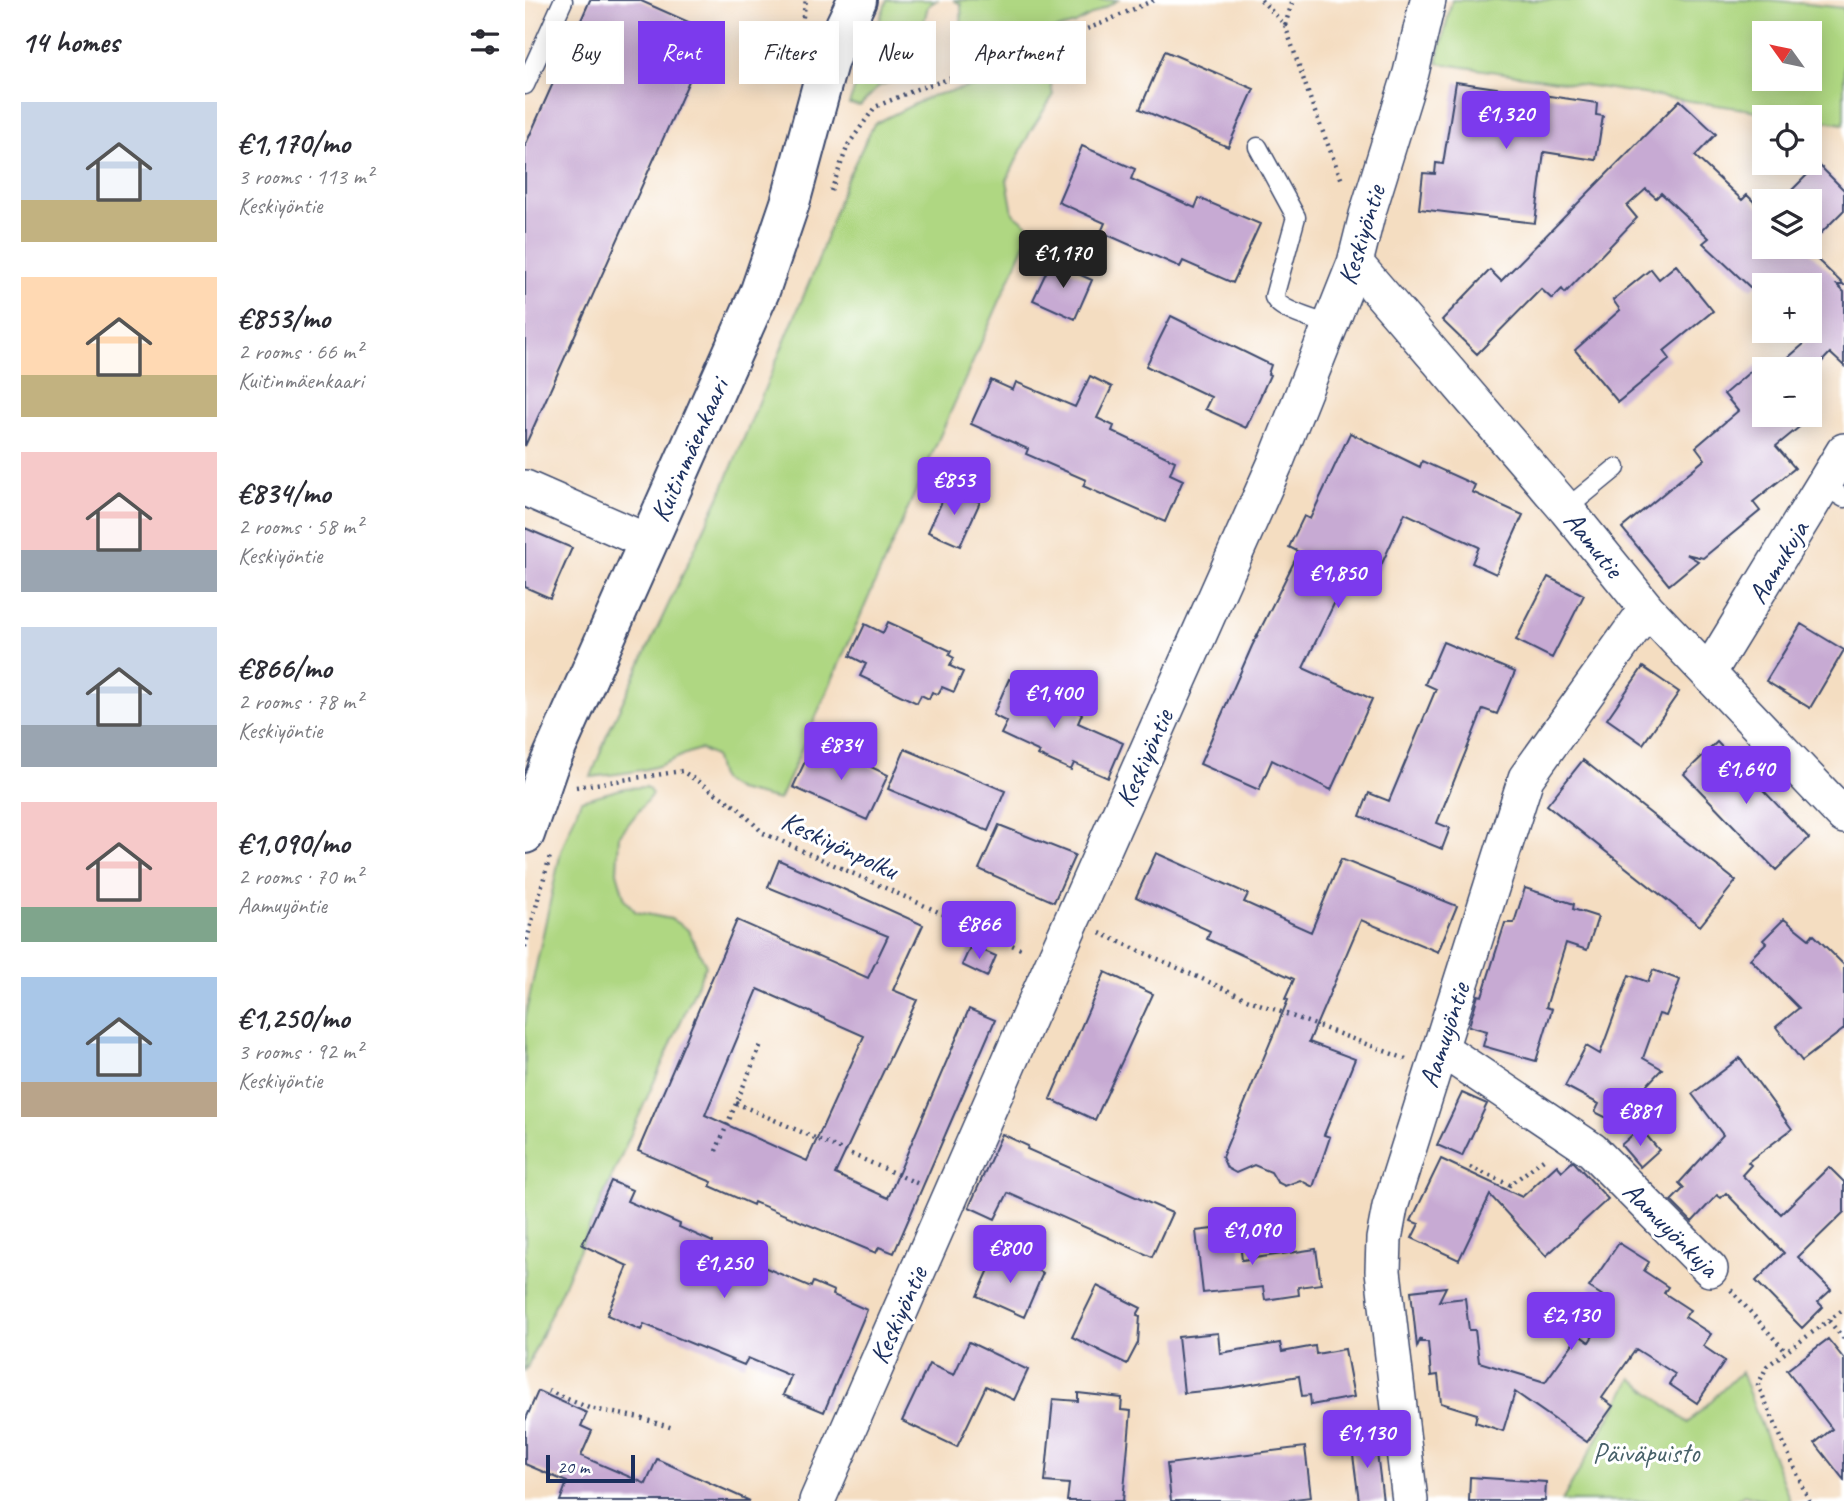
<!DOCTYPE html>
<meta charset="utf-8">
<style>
:root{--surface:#fff;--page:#f7f7f7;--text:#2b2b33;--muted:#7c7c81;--accent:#7c3aed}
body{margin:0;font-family:Caveat,sans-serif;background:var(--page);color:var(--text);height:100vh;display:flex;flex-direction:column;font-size:26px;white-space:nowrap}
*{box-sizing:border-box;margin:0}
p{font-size:23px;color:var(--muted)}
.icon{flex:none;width:38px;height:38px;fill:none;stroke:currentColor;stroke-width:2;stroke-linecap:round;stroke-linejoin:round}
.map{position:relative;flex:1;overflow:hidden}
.drawer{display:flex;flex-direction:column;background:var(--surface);width:525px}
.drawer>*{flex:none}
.guide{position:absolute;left:21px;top:21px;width:665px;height:63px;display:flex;gap:14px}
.needle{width:46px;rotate:303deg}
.tools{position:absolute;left:1227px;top:21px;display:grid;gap:14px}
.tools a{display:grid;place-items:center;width:70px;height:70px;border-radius:0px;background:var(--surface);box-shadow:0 4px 18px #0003;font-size:35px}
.scale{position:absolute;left:21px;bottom:18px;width:89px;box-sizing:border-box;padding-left:7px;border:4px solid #1b2f5e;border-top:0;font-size:19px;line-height:24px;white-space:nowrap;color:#1b2f5e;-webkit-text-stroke:5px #fff;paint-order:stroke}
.price{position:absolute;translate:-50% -60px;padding:0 16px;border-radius:7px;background:var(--accent);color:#fff;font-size:23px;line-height:46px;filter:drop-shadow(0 2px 4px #0008)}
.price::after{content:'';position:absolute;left:50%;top:42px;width:21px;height:16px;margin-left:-10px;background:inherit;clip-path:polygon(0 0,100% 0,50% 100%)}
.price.current{background:#222;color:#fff}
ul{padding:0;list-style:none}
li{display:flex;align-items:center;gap:21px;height:175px;padding:0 21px}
li span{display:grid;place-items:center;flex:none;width:196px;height:140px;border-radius:0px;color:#555}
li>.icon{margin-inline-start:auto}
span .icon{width:84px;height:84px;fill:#fffc;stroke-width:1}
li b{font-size:30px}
h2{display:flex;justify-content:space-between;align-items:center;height:84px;padding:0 21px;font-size:30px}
.chip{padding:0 24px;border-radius:0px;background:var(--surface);box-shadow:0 4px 18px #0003;font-size:24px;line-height:63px}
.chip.current{background:var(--accent);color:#fff}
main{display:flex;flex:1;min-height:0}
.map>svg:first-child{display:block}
.green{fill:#afd782;stroke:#658370;stroke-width:2;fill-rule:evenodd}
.building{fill:#c7aad3;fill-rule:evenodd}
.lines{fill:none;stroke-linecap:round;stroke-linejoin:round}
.service-casing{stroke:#3c496d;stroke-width:21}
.minor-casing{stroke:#3c496d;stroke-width:38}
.tertiary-casing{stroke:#3c496d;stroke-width:42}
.path{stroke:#3c496d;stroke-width:4.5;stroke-dasharray:2 5;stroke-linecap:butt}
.service{stroke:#fff;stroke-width:18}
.minor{stroke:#fff;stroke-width:35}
.tertiary{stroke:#fff;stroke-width:38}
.labels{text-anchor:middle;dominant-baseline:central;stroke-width:6;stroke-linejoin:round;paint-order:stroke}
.street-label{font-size:28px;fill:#1b2f5e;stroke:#fff}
.park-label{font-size:28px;fill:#476169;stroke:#fff}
</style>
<main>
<section class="drawer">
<h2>14 homes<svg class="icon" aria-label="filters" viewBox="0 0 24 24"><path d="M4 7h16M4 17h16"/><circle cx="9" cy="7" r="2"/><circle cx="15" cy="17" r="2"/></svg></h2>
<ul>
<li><span style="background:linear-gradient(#c9d6e8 70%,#c2b280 0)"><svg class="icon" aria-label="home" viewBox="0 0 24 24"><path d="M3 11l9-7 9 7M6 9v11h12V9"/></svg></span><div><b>€1,170/mo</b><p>3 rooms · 113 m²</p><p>Keskiyöntie</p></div></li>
<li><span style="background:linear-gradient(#ffd9b3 70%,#c2b280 0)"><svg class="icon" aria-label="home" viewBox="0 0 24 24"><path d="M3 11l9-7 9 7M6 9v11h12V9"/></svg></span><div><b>€853/mo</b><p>2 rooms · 66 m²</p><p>Kuitinmäenkaari</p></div></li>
<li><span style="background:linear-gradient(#f6c9c9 70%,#9aa5b1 0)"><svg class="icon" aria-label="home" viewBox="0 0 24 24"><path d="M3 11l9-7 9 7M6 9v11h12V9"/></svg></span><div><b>€834/mo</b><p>2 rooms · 58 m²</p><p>Keskiyöntie</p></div></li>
<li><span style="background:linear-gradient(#c9d6e8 70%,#9aa5b1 0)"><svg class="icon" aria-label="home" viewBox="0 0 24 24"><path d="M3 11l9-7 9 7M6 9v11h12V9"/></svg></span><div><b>€866/mo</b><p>2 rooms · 78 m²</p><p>Keskiyöntie</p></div></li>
<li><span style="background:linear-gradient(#f6c9c9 75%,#7fa58c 0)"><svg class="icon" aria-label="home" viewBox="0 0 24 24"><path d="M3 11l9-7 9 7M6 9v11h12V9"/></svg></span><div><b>€1,090/mo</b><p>2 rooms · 70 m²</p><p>Aamuyöntie</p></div></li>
<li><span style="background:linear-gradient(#a9c7e8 75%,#b9a48a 0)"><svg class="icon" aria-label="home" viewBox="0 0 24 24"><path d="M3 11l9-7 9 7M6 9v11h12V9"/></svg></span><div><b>€1,250/mo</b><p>3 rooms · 92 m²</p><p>Keskiyöntie</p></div></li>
</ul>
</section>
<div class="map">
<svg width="1319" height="1501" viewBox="0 0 1319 1501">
<rect width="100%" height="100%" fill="#fff"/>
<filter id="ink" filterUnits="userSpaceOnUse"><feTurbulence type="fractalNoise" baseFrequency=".0143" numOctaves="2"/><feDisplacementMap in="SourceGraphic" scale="14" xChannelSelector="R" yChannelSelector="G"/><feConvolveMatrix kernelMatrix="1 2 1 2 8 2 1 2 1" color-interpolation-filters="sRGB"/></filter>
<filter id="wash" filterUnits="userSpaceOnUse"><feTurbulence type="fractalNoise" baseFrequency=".00686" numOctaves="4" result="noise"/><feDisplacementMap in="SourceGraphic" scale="28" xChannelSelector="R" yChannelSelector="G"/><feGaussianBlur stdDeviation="1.57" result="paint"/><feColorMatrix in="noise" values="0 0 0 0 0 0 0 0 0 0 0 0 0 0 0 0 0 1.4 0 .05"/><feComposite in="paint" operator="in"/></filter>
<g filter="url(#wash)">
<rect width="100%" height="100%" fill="#f4ddc1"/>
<path class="green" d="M362,0H412L403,6L396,33L401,47L397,60L379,77L354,86L335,106L324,104Z
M428,0H593L550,24L486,42L449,49L437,38L436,4Z
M927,0H1246L1319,8V124L912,63ZM1284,33V79H1239V33Z
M523,67L528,96L505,132L482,180L488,213L507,228L254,800L212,790L196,780L189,756L175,749C160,753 147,761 133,766C111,773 88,774 66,777L82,735L195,495L292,264L319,185L349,124L406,96L449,86L498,68Z
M122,787L127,794L94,836L92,872L100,900L111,912L146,919L163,930L181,965L0,1372V1024L2,1008L36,851L56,800L100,788Z
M1216,1372L1265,1501H1242L1219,1494L1209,1501H1037L1107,1378L1163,1423Z"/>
<g id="blocks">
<path class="building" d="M65,0H114L186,32L0,446V146Z
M640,51L729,89L703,147L615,109Z
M931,82L1072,103L1071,115L1078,116L1071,160L1019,152L1010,223L894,209L898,173L910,174L911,163L918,164Z
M1155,100L1191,134L1170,156L1217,200L1222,195L1239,212V247H1279L1319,285H1312L1319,292V366L1305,353L1290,369H1250L1280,343L1267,331H1284V285H1239V292L1231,285L1227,289L1178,243L1184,238L1136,193L1131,198L1121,189L1102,206L1112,218L1040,293L1037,289L1027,299L1016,289L952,354L917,320L965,270L976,281Z
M557,146L610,169L606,179L670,208L674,198L735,224L708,283L658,261L655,267L576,232L580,223L533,202Z
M1293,164L1319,190V210L1284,245V201H1256Z
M526,262L567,280L550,319L508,300Z
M1151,265L1188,311L1139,351L1145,359L1093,402L1050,350L1095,310L1088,300L1126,269L1134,279Z
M646,316L746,365L743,374L745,375L721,428L680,409L686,397L621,366Z
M1239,360V415H1289L1251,446L1270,468L1228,502L1235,511L1178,558L1161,554L1173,561L1144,585L1097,528L1180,459L1171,447L1213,411L1199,394Z
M565,376L587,387L572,418L589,426L587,431L650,461L645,474L658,480L640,522L558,486L561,480L501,454L503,449L446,424L466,380L488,390L491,382L550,407Z
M825,433L895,467L897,461L950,485L947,492L998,515L971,574L947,563L954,547L880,513L843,594L819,583L778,668L847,699L806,790L747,760L734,790L675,764L727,646L774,552L764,547L779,516L785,519Z
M423,488L455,502L435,546L403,532Z
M0,528L47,548L25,598L0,587Z
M1023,577L1059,595L1027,658L991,640Z
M363,622L426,651L424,655L429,658L425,666L438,672L429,692L417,687L413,694L407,692L404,699L396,695L392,703L335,676L341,664L325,656L340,624L358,633Z
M1276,624L1319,650L1285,708L1241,681Z
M918,642L990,672L972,714L958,709L912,823L925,828L917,849L835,816L844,793L864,801L911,689L900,684Z
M1118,667L1154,692L1118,744L1082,719Z
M484,679L494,683L497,679L523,690L520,697L557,714L553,723L598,743L583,778L549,763L546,770L513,755L515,752L476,734L482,722L468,715Z
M1192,742L1284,838L1251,870L1159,774Z
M300,745L363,775L342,820L268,787L285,751L295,756Z
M380,749L480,791L463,831L363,789Z
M1058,760L1211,881L1175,926L1022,805Z
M474,825L550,855L529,902L454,869Z
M631,853L723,894L719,902L786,932L816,859L932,906L913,952L836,920L784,1042L830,1059L799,1135L805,1137L788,1187L775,1180L760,1186L752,1182L746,1172L729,1165L711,1173L702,1168L697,1157L763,1000L760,999L769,979L682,939L685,931L611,897Z
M254,860L398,925L368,990L392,1000L310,1174L363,1198L444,1009L470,1020L369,1253L354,1247L351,1253L229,1202L228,1205L185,1186L187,1182L113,1151L212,920L343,978L363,936L243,887ZM233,989L339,1036L282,1161L180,1115Z
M1000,888L1049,904L1048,909L1073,917L1062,950L1041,943L1021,1007L1027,1009L1011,1061L958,1046L962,1031L944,1026L953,995L957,996L980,923H989Z
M1259,919L1284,939L1288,934L1319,965V1029L1277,1061L1251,1027L1274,1008L1225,959L1241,943L1238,940Z
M446,945L471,956L462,977L437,965Z
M1128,970L1155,980L1141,1016L1134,1014L1118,1058L1137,1069L1088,1121L1070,1112L1074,1104L1040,1086L1061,1046L1075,1054L1104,975L1123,982Z
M580,972L628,994L570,1120L525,1099Z
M1215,1058L1267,1129L1223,1162L1226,1165L1217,1175L1256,1214L1304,1167L1319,1182V1212L1273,1257L1306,1290L1293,1302L1298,1307L1277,1328L1231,1281L1259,1253L1201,1193L1196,1198L1192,1195L1167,1222L1146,1201L1159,1188L1154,1183L1198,1135L1167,1094Z
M937,1093L962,1104L937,1156L912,1145Z
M1115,1128L1134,1150L1115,1167L1096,1145Z
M477,1134L503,1146L502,1149L647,1213L627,1257L483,1193L470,1219L444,1207Z
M916,1159L997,1197L1032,1165L1037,1171L1048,1161L1083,1199L1021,1256L965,1195L934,1260L887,1238L894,1224L886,1221Z
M86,1181L107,1190L102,1201L155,1224L154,1227L188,1242L187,1245L286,1287L288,1282L309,1291L308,1295L342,1310L299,1412L258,1395L266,1376L223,1358L219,1365L119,1324L116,1330L82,1315L103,1266L57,1245Z
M713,1226L717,1260L791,1249L796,1284L773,1287L774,1295L740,1300L738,1287L678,1293L671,1231Z
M1094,1243L1124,1262L1119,1271L1143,1287L1139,1293L1165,1310L1160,1317L1186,1334L1178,1346L1200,1361L1172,1403L1144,1384L1150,1374L1111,1349L1077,1398L1088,1406L1062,1442L990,1392L978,1431L950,1422L952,1414L916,1403L913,1375L906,1376L903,1342H896V1338L892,1347L886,1291L921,1287L914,1301L940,1298L944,1330H950L954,1362L1020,1382L1054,1335L1064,1342L1089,1303L1064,1287Z
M472,1252L518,1273L499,1317L452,1296Z
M572,1286L616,1308L612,1315L615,1316L613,1343L602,1364L547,1337Z
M693,1333L695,1353L755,1343L757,1352L790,1346L791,1354L820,1349L829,1397L786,1405L785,1395L777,1396L774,1376L698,1389L659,1393L653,1337Z
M1303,1339L1319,1359V1480L1290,1443L1307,1429L1262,1370Z
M444,1342L503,1370L489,1400L461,1386L432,1447L377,1421L404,1364L429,1375Z
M13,1391L62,1413L56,1426L67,1431L56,1456L121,1484L132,1459L225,1501H35L42,1482L0,1464V1421Z
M553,1393L597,1398L596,1410L606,1411L598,1501H542L544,1484L520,1482L528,1399L553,1401Z
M850,1437L858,1501H834L826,1440Z
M780,1447L786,1497L754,1501H646L642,1464Z
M945,1477L1021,1482L1020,1501H944Z"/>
</g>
</g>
<g filter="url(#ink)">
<use href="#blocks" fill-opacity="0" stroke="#3c496d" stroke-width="2"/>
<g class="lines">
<defs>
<path id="service" d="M0,85L38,1
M733,147L771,217L749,297C754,311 791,320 805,325
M1299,486L1319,498
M1041,509L1091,468"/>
<path id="minor" d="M830,263L1041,509L1122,609L1319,816
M0,488L123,542
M1184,672L1319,451
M915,1048L1067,1150L1185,1269
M292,1501L503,1019L750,464L830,263L842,215L886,73L903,0
M885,1501L858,1271L859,1239L865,1207L1001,778L1122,609"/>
<path id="tertiary" d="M0,834L23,767L235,291L265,203L304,59L332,0"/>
</defs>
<use href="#service" class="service-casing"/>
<use href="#minor" class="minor-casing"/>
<use href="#tertiary" class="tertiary-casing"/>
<path class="path" d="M736,0L760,25L788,107L818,183
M760,25L768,0
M274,38L281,0
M306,191L323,145L350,107L392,89L469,65L575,24L629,0
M51,787L157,771L213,808L238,833L498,950
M575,933L724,1000L881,1059
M0,947L25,856
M211,1103L396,1185
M191,1151L237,1042
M945,1167L985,1185L1021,1157
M1206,1290L1261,1352
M1304,1321L1319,1339
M23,1391L64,1408L115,1418L148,1428
M1284,1501L1233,1385L1242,1366L1319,1309"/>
<use href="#service" class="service"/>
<use href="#minor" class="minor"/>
<use href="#tertiary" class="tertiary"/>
</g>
</g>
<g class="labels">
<g class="street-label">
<text transform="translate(836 235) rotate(-73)">Keskiyöntie</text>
<text transform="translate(164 450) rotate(-66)">Kuitinmäenkaari</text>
<text transform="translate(1069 544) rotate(51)">Aamutie</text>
<text transform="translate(1253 562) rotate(-59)">Aamukuja</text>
<text transform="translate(619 758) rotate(-66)">Keskiyöntie</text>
<text transform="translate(315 845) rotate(25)">Keskiyönpolku</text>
<text transform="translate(919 1035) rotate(-72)">Aamuyöntie</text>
<text transform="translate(1146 1229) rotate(45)">Aamuyönkuja</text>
<text transform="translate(373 1315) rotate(-66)">Keskiyöntie</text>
</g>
<g class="park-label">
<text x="1121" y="1452">Päiväpuisto</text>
</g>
</g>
</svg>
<div class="tools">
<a><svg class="needle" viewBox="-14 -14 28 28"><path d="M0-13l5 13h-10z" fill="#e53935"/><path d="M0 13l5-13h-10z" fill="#7c7c81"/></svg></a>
<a><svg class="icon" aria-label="locate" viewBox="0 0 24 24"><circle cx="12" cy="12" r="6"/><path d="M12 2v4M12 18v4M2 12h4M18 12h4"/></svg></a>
<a><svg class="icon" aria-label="layers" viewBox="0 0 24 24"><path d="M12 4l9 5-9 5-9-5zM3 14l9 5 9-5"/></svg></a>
<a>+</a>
<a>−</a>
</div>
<div class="scale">20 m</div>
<b class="price" style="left:981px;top:151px">€1,320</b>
<b class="price current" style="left:538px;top:290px">€1,170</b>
<b class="price" style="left:429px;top:517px">€853</b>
<b class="price" style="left:813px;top:610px">€1,850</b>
<b class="price" style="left:529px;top:730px">€1,400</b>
<b class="price" style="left:316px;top:782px">€834</b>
<b class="price" style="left:1221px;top:806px">€1,640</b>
<b class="price" style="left:454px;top:961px">€866</b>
<b class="price" style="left:1115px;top:1148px">€881</b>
<b class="price" style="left:727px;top:1267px">€1,090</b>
<b class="price" style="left:485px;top:1285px">€800</b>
<b class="price" style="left:199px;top:1300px">€1,250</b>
<b class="price" style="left:1046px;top:1352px">€2,130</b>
<b class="price" style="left:842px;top:1470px">€1,130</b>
<div class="guide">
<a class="chip">Buy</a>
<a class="chip current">Rent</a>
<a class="chip">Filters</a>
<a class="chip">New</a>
<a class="chip">Apartment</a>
</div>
</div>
</main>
